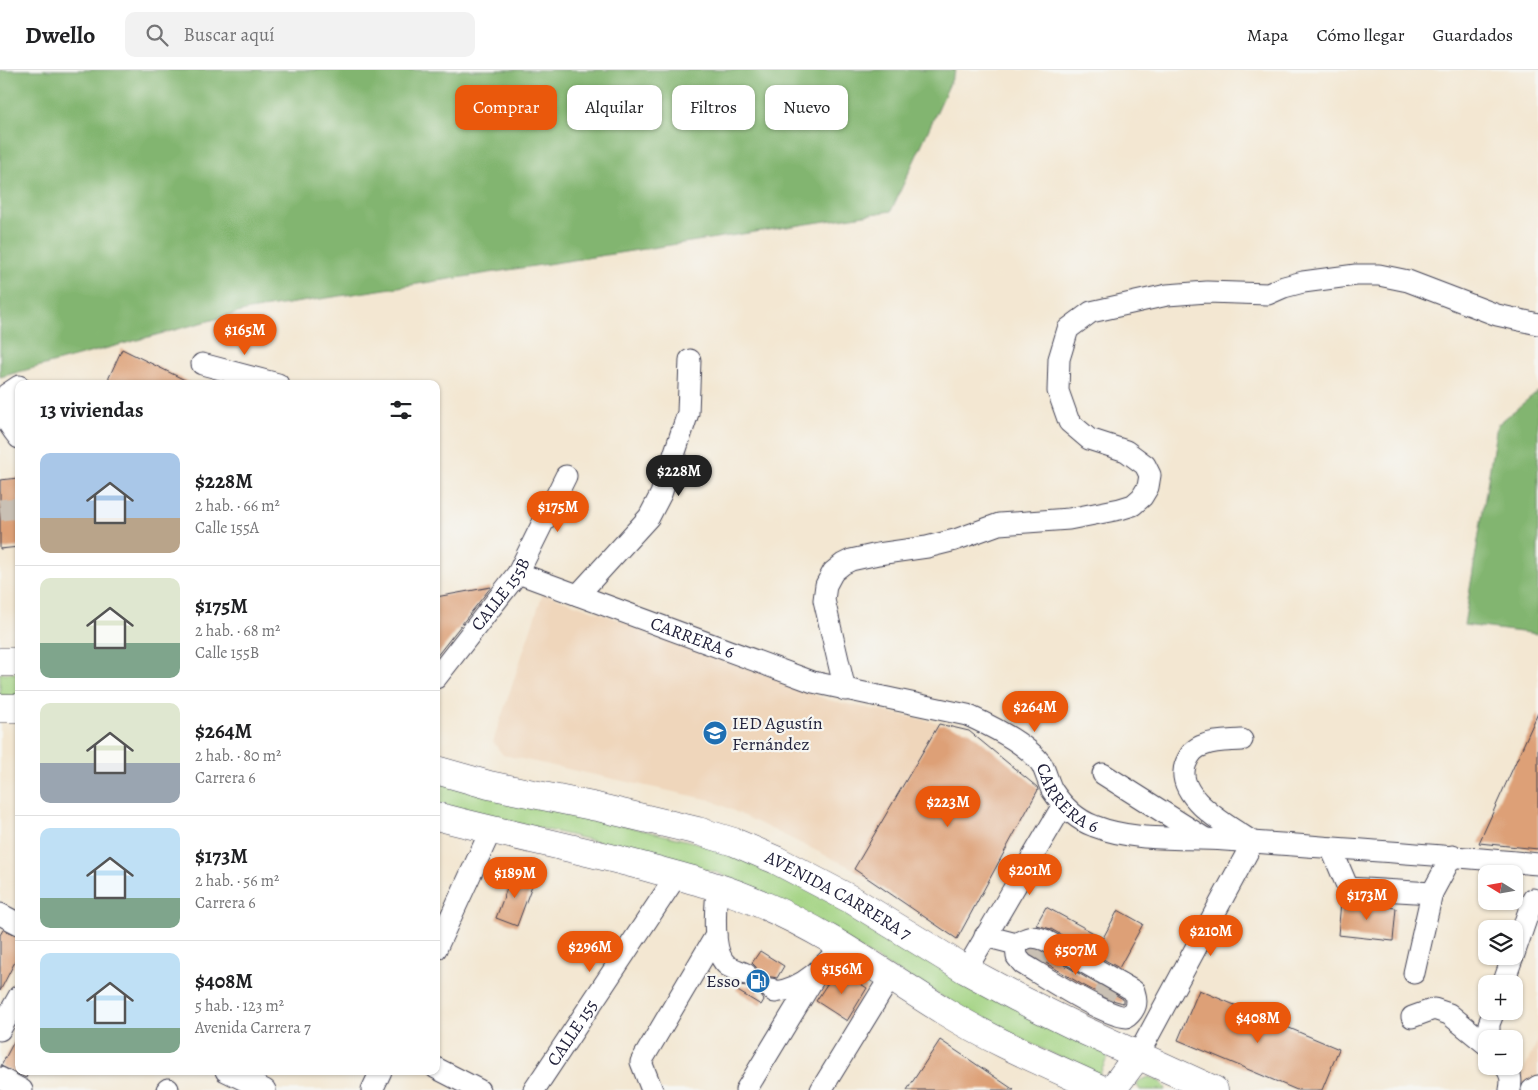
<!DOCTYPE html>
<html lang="es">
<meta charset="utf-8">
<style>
:root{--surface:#fff;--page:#f2f2f2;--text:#202124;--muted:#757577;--line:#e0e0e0;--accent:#ea580c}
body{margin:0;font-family:Alegreya,serif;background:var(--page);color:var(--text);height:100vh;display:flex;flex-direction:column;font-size:19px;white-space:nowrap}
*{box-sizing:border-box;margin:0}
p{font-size:16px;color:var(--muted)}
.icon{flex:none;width:28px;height:28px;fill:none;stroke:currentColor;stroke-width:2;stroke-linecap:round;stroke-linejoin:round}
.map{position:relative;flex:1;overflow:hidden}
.panel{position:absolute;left:15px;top:310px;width:425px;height:695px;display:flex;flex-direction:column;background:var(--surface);border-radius:10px;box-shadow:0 1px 4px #0004}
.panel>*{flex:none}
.top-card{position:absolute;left:455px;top:15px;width:475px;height:45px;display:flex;gap:10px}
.needle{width:32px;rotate:281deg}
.buttons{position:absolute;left:1478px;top:795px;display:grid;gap:10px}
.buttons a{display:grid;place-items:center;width:45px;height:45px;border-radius:10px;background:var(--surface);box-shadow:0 1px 4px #0004;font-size:25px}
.price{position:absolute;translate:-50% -42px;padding:0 11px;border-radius:18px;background:var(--accent);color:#fff;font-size:16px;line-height:32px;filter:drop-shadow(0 1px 2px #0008)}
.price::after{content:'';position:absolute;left:50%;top:30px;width:15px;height:11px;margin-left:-8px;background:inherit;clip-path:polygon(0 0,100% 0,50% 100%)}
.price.on{background:#222;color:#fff}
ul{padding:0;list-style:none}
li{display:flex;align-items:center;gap:15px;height:125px;padding:0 25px}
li+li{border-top:1px solid var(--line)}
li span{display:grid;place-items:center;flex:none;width:140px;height:100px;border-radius:10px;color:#555}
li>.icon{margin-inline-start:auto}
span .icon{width:60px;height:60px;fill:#fffc;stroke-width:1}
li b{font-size:21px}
h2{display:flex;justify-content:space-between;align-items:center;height:60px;padding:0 25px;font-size:21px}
.tag{padding:0 18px;border-radius:10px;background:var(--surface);box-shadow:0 1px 4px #0004;font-size:18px;line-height:45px}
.tag.on{background:var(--accent);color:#fff}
header{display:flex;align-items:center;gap:30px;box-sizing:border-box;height:70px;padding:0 25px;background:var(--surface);border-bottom:1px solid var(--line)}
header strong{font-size:24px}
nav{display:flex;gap:28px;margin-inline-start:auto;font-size:18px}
.search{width:350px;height:45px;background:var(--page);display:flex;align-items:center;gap:12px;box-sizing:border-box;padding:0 18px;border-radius:10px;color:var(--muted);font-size:19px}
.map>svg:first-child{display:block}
.built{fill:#efd6bb}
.green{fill:#a3d382;stroke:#627a5e}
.forest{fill:#82b570;stroke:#526c56}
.building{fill:#dda077}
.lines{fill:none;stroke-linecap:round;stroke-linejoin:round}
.minor-tunnel{stroke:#c9c0b4;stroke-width:21;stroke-dasharray:21 11;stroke-linecap:butt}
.minor-casing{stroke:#414052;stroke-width:23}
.major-casing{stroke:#414052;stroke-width:29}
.minor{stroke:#fff;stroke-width:21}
.major{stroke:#fff;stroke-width:28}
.labels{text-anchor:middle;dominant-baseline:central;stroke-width:4.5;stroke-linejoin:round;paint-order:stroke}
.street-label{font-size:18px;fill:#22223b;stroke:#f6f6f2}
.poi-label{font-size:18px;fill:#22223b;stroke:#f6f6f2;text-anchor:start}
</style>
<header>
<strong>Dwello</strong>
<div class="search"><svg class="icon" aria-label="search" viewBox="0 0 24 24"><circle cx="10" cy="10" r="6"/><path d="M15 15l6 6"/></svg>Buscar aquí</div>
<nav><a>Mapa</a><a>Cómo llegar</a><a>Guardados</a></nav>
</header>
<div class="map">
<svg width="1538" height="1020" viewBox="0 0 1538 1020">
<rect width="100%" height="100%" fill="#f6f6f2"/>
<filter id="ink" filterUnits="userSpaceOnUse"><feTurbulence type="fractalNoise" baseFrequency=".02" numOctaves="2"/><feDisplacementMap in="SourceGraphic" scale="10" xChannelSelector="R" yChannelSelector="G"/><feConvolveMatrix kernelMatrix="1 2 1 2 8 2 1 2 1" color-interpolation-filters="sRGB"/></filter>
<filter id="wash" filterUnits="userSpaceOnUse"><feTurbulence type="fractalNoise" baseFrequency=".0096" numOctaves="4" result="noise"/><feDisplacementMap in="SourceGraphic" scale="20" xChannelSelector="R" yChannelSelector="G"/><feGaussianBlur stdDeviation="1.12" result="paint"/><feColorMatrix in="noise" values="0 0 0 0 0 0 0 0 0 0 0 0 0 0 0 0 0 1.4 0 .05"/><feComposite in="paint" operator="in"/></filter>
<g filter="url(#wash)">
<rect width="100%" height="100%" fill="#f3e7d2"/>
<path class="built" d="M543,523L701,579L828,630L939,653L854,799L711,730L503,685L493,672Z
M1538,970V1020H1514Z"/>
<path class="green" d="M0,603H19V626L0,625Z
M436,711L723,779L796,811L1109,984L1099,1006L988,953L752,817L715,802L612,775L436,734Z
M1149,1007C1156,1010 1164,1012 1166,1020H1140L1137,1015L1139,1011Z"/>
<path class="forest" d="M0,0H956L891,141L249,240L0,307Z
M1538,321V564L1464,555L1497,355Z"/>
<g id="blocks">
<path class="building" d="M122,279L193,314H106Z
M19,408V477L0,479V410Z
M491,517L436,587V527Z
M1538,643V779L1479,773Z
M939,654L969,661L1037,717L1038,720L957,869L854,799Z
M513,802L534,810L517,856L496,848Z
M1341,832L1396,838L1393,871L1338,865Z
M1046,837L1103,868L1118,840L1143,854L1119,898L1051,859L1036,855Z
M3,860L19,866V884L0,921V865Z
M1031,880L1040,881L1123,929V933L1109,929L1081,914L1031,884L1029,882Z
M760,881L784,896L777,908L772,907H767L761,912L759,917V923L764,930L761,935L736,920L739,915L748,916L753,914L757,910L758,902L756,897L752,893Z
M837,899L867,918L847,951L816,931Z
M1199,920L1339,979L1322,1020H1297L1178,970Z
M19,962V1001H29L26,1008L1,996Z
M940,970L967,988L1014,1020H907Z"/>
</g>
</g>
<g filter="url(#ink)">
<use href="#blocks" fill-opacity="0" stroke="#414052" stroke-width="1"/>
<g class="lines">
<path class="minor-tunnel" d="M0,440L19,438
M1034,894L1042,876
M746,904L771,919
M1101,931L1111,913"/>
<defs>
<g id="minor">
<path d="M202,294L278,314"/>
<path d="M19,316L7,324C3,346 5,351 19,368"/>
<path id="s1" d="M518,503L813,612L967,645C989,655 1029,675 1042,695C1046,703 1048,712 1052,720C1062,735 1077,750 1094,756C1135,772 1182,767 1225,770C1330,778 1434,784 1538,794"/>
<path d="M578,525L649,447L661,424L688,343L690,290"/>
<path id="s2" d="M436,608L518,503L566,406"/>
<path d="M845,620L824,530L826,515L833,502L843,494L851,490L878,484L927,477L955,470L999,454L1069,449L1120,439L1133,435L1142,427L1148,417L1150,405L1145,395L1126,381L1089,369L1069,352L1058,321L1059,289L1068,259L1091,242L1167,225L1207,222L1268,224L1284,217L1303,212L1356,205H1379L1408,211L1497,245L1538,254"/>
<path d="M1103,704L1204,768"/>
<path d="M1331,778L1348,818L1432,823L1452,786"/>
<path d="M717,817C716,836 710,883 728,896C733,899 740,901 746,904"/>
<path d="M0,844L19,854"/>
<path d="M985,866L1016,874C1027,867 1032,865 1045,870L1134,921C1138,933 1136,939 1127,947C1104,946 1045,907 1023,894L1017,887L1016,874"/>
<path d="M436,879L491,760"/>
<path d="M1514,884L1533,829"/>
<path d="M966,900L1063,735"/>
<path d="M1414,903L1432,823"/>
<path d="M1503,914L1513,886"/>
<path d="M771,919L775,922C804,919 824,896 842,875"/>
<path d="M1412,947L1434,939L1449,944L1486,974"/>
<path d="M0,960L19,926"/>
<path d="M1489,969V954L1494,941"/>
<path d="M1138,985L1253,772C1231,758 1172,726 1186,693C1190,684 1194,678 1204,675C1215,670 1231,671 1242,670"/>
<path d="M1505,996C1511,1004 1512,1010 1510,1020"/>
<path d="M436,998L479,1020"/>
<path d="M226,1001L265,1020"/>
<path d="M0,1008L22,1020"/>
<path d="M167,1020L168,1019"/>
<path d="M372,1020L381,1001"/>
<path id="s3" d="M534,1020L677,805"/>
<path d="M652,1020L641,992L716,865"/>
<path d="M746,1020L817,903"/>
<path d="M821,1020L891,906"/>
<path d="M1532,1020L1538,1016"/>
</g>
<g id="major">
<path d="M0,592H19"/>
<path d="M0,638H19"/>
<path id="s4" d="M436,700L489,715L597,737L698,761L734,772L776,790L854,831L966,900L1016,927L1085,961L1214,1020"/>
<path d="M436,746C508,765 581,779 653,799C690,809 726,818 761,834C827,862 883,903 944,941C994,972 1049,995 1103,1020"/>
<path d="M1112,1020L1138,985"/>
</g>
</defs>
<use href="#minor" class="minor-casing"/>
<use href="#major" class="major-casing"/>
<use href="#minor" class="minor"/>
<use href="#major" class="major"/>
</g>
</g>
<defs>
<symbol id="school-disc" viewBox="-11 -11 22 22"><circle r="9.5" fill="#1f6fb2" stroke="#f6f6f2"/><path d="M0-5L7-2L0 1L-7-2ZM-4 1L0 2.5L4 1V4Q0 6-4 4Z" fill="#fff"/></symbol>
<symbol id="fuel-disc" viewBox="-11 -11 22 22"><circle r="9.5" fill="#1f6fb2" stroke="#f6f6f2"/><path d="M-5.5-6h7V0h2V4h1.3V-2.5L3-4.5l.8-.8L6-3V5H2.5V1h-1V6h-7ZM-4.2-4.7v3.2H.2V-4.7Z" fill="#fff"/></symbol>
</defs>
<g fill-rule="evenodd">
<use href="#school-disc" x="701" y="649" width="28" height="28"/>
<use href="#fuel-disc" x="744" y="897" width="28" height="28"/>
</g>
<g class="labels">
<g class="street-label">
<text stroke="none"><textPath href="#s2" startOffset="106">CALLE 155B</textPath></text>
<text stroke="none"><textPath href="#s1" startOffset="186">CARRERA 6</textPath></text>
<text stroke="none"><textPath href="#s1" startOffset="606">CARRERA 6</textPath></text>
<text stroke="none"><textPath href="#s4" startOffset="424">AVENIDA CARRERA 7</textPath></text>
<text stroke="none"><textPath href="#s3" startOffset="69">CALLE 155</textPath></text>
</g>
<g class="poi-label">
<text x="732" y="653">IED Agustín<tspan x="732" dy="21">Fernández</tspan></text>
<text x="740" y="911" text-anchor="end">Esso</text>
</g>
</g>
</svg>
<div class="buttons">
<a><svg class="needle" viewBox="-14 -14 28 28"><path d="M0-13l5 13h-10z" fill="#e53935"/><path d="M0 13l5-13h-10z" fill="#757577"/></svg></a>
<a><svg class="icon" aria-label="layers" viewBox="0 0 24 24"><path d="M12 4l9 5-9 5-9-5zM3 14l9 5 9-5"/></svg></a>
<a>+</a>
<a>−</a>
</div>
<b class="price" style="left:245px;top:286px">$165M</b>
<b class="price on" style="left:679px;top:427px">$228M</b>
<b class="price" style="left:558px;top:463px">$175M</b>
<b class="price" style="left:1035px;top:663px">$264M</b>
<b class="price" style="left:948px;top:758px">$223M</b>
<b class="price" style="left:1030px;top:826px">$201M</b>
<b class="price" style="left:515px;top:829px">$189M</b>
<b class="price" style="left:1367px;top:851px">$173M</b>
<b class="price" style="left:1211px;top:887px">$210M</b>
<b class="price" style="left:590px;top:903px">$296M</b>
<b class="price" style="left:1076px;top:906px">$507M</b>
<b class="price" style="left:842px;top:925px">$156M</b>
<b class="price" style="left:1258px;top:974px">$408M</b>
<div class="top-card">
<a class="tag on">Comprar</a>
<a class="tag">Alquilar</a>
<a class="tag">Filtros</a>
<a class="tag">Nuevo</a>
</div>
<section class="panel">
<h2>13 viviendas<svg class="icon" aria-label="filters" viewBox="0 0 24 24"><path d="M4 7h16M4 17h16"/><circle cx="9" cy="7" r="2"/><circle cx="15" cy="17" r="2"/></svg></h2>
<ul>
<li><span style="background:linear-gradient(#a9c7e8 65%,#b9a48a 0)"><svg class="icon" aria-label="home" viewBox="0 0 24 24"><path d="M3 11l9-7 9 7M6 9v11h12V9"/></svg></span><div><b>$228M</b><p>2 hab. · 66 m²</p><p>Calle 155A</p></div></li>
<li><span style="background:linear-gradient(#dfe7d0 65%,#7fa58c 0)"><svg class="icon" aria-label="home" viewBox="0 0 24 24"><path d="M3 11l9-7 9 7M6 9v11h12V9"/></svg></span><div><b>$175M</b><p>2 hab. · 68 m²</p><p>Calle 155B</p></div></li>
<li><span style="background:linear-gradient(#dfe7d0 60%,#9aa5b1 0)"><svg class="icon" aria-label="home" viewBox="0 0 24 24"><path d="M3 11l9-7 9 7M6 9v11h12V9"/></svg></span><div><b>$264M</b><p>2 hab. · 80 m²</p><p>Carrera 6</p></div></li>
<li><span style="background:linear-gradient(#bfe0f5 70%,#7fa58c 0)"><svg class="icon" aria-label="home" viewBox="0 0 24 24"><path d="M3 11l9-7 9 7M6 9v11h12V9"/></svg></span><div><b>$173M</b><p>2 hab. · 56 m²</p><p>Carrera 6</p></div></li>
<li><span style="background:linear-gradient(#bfe0f5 75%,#7fa58c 0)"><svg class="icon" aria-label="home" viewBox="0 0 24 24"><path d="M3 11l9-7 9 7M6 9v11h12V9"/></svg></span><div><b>$408M</b><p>5 hab. · 123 m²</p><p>Avenida Carrera 7</p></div></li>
</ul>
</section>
</div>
